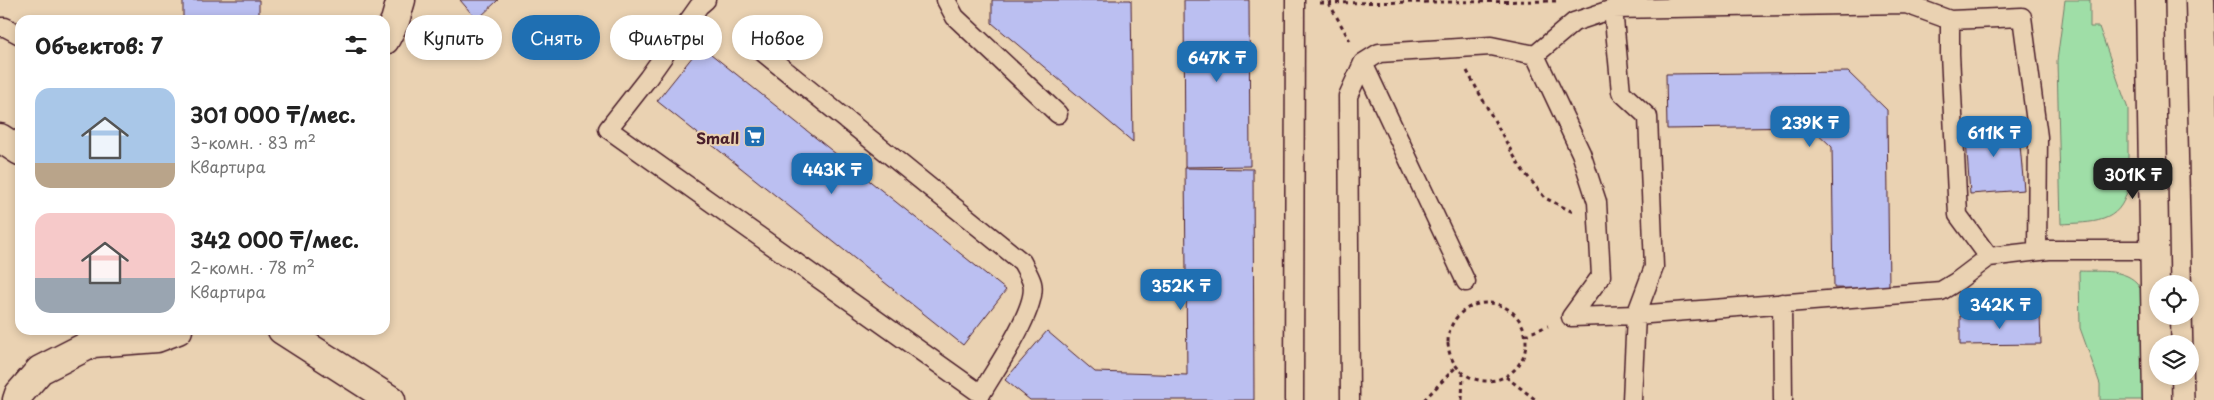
<!DOCTYPE html>
<html lang="ru">
<meta charset="utf-8">
<style>
:root{--surface:#fff;--page:#f2f2f2;--text:#222;--muted:#767676;--accent:#1f6fb2}
body{margin:0;font-family:"Playpen Sans",sans-serif;background:var(--page);color:var(--text);height:100vh;display:flex;flex-direction:column;font-size:19px;white-space:nowrap}
*{box-sizing:border-box;margin:0}
p{font-size:16px;color:var(--muted)}
.icon{flex:none;width:28px;height:28px;fill:none;stroke:currentColor;stroke-width:2;stroke-linecap:round;stroke-linejoin:round}
.map{position:relative;flex:1;overflow:hidden}
.side{position:absolute;left:15px;top:15px;width:375px;height:320px;display:flex;flex-direction:column;background:var(--surface);border-radius:15px;box-shadow:0 2px 8px #0003}
.side>*{flex:none}
.guide{position:absolute;left:405px;top:15px;width:475px;height:45px;display:flex;gap:10px}
.buttons{position:absolute;left:2149px;top:275px;display:grid;gap:10px}
.buttons a{display:grid;place-items:center;width:50px;height:50px;border-radius:50%;background:var(--surface);box-shadow:0 2px 8px #0003;font-size:25px}
.price{position:absolute;translate:-50% -42px;padding:0 11px;border-radius:10px;background:var(--accent);color:#fff;font-size:16px;line-height:32px;filter:drop-shadow(0 1px 2px #0008)}
.price::after{content:'';position:absolute;left:50%;top:30px;width:15px;height:11px;margin-left:-8px;background:inherit;clip-path:polygon(0 0,100% 0,50% 100%)}
.price.selected{background:#222;color:#fff}
ul{padding:0;list-style:none}
li{display:flex;align-items:center;gap:15px;height:125px;padding:0 20px}
li span{display:grid;place-items:center;flex:none;width:140px;height:100px;border-radius:15px;color:#555}
li>.icon{margin-inline-start:auto}
span .icon{width:60px;height:60px;fill:#fffc;stroke-width:1}
li b{font-size:21px}
h2{display:flex;justify-content:space-between;align-items:center;height:60px;padding:0 20px;font-size:21px}
.pill{padding:0 18px;border-radius:22px;background:var(--surface);box-shadow:0 2px 8px #0003;font-size:18px;line-height:45px}
.pill.selected{background:var(--accent);color:#fff}
.map>svg:first-child{display:block}
.green{fill:#9fdea7;stroke:#747e69}
.building{fill:#bbbff1;stroke:#4a1f2b}
.lines{fill:none;stroke-linecap:round;stroke-linejoin:round}
.service-casing{stroke:#4a1f2b;stroke-width:21}
.minor-casing{stroke:#4a1f2b;stroke-width:31}
.secondary-casing{stroke:#4a1f2b;stroke-width:31}
.path{stroke:#4a1f2b;stroke-width:3;stroke-dasharray:4 4;stroke-linecap:butt}
.service{stroke:#ead2b2;stroke-width:18}
.minor{stroke:#ead2b2;stroke-width:28}
.secondary{stroke:#ead2b2;stroke-width:28}
.labels{text-anchor:middle;dominant-baseline:central;stroke-width:4;stroke-linejoin:round;paint-order:stroke}
.poi-label{font-size:15px;font-weight:bold;fill:#4a1f2b;stroke:#ead2b2;text-anchor:end}
</style>
<div class="map">
<svg width="2214" height="400" viewBox="0 0 2214 400">
<rect width="100%" height="100%" fill="#ead2b2"/>
<filter id="ink" filterUnits="userSpaceOnUse"><feTurbulence type="fractalNoise" baseFrequency=".02" numOctaves="2"/><feDisplacementMap in="SourceGraphic" scale="10" xChannelSelector="R" yChannelSelector="G"/><feConvolveMatrix kernelMatrix="1 2 1 2 8 2 1 2 1" color-interpolation-filters="sRGB"/></filter>
<g filter="url(#ink)">
<path class="green" d="M2065,0H2090V27H2099L2128,109V188C2120,225 2092,222 2061,224L2057,61Z
M2079,271C2096,272 2122,268 2136,282C2139,285 2142,291 2144,295L2150,400H2100V384L2080,328Z"/>
<path class="building" d="M183,0H259V20H183Z
M460,0H498L477,20Z
M992,0H1131L1133,142L992,23Z
M1184,0H1249L1250,166L1185,167Z
M701,46L1006,290L963,345L657,101Z
M1848,72L1887,110L1889,289L1834,288L1832,147L1811,127L1667,129L1666,74Z
M2018,122L2024,190L1970,194L1965,126Z
M1185,168L1253,169L1254,400H1030L1005,380L1047,331L1095,372L1187,375Z
M2040,315L2041,344L1960,345V316Z"/>
<g class="lines">
<defs>
<path id="service" d="M706,0L699,6L648,78L608,129L981,394C994,371 1039,307 1032,283C1030,276 1025,268 1022,262L749,41
M946,0L955,17L1058,114
M1950,20L2022,17L2038,137L2037,251
M0,27H5L20,35
M1535,55L1574,22L1613,9L1906,4L1950,20V54L1958,215L1989,257L1956,282L1941,291L1636,315L1632,400
M1363,63L1466,282
M1989,257L2049,250H2155
M1782,303L1783,400
M1294,400L1295,0
M1350,400L1348,96L1363,63L1379,53L1491,46L1535,55L1581,153L1597,202L1601,276L1571,317L1636,315L1654,267L1648,117L1621,92L1613,9"/>
<path id="minor" d="M385,40L395,21L401,0
M0,138L20,151
M282,330L391,400
M17,400L19,394L40,370L93,343L157,338L178,330"/>
<path id="secondary" d="M2150,0L2157,400
M2200,0L2209,400"/>
</defs>
<use href="#service" class="service-casing"/>
<use href="#minor" class="minor-casing"/>
<use href="#secondary" class="secondary-casing"/>
<path class="path" d="M1320,3L1559,1
M1329,3L1350,41
M1467,71L1520,167L1545,198L1573,212
M1448 342a39 39 0 1 1 78 0a39 39 0 1 1-78 0Z
M1525,335L1548,326
M1506,377L1536,400
M1424,400L1456,367
M1462,400L1463,374"/>
<use href="#service" class="service"/>
<use href="#minor" class="minor"/>
<use href="#secondary" class="secondary"/>
</g>
</g>
<defs>
<symbol id="supermarket-square" viewBox="-11 -11 22 22"><rect x="-9" y="-9" width="18" height="18" rx="4" fill="#1f6fb2" stroke="#ead2b2"/><path d="M-6-5.5h2.5l.6 2H6L4.5 2H-2.5L-4.4-4H-6ZM-1.5 3.2a1.3 1.3 0 1 0 .1 0ZM3 3.2a1.3 1.3 0 1 0 .1 0Z" fill="#fff"/></symbol>
</defs>
<g fill-rule="evenodd">
<use href="#supermarket-square" x="742" y="124" width="25" height="25"/>
</g>
<g class="labels">
<g class="poi-label">
<text x="739" y="137">Small</text>
</g>
</g>
</svg>
<div class="buttons">
<a><svg class="icon" aria-label="locate" viewBox="0 0 24 24"><circle cx="12" cy="12" r="6"/><path d="M12 2v4M12 18v4M2 12h4M18 12h4"/></svg></a>
<a><svg class="icon" aria-label="layers" viewBox="0 0 24 24"><path d="M12 4l9 5-9 5-9-5zM3 14l9 5 9-5"/></svg></a>
</div>
<b class="price" style="left:1217px;top:83px">647K ₸</b>
<b class="price" style="left:1810px;top:148px">239K ₸</b>
<b class="price" style="left:1994px;top:158px">611K ₸</b>
<b class="price" style="left:832px;top:195px">443K ₸</b>
<b class="price selected" style="left:2133px;top:200px">301K ₸</b>
<b class="price" style="left:1181px;top:311px">352K ₸</b>
<b class="price" style="left:2000px;top:330px">342K ₸</b>
<div class="guide">
<a class="pill">Купить</a>
<a class="pill selected">Снять</a>
<a class="pill">Фильтры</a>
<a class="pill">Новое</a>
</div>
<section class="side">
<h2>Объектов: 7<svg class="icon" aria-label="filters" viewBox="0 0 24 24"><path d="M4 7h16M4 17h16"/><circle cx="9" cy="7" r="2"/><circle cx="15" cy="17" r="2"/></svg></h2>
<ul>
<li><span style="background:linear-gradient(#a9c7e8 75%,#b9a48a 0)"><svg class="icon" aria-label="home" viewBox="0 0 24 24"><path d="M3 11l9-7 9 7M6 9v11h12V9"/></svg></span><div><b>301 000 ₸/мес.</b><p>3-комн. · 83 m²</p><p>Квартира</p></div></li>
<li><span style="background:linear-gradient(#f6c9c9 65%,#9aa5b1 0)"><svg class="icon" aria-label="home" viewBox="0 0 24 24"><path d="M3 11l9-7 9 7M6 9v11h12V9"/></svg></span><div><b>342 000 ₸/мес.</b><p>2-комн. · 78 m²</p><p>Квартира</p></div></li>
</ul>
</section>
</div>
